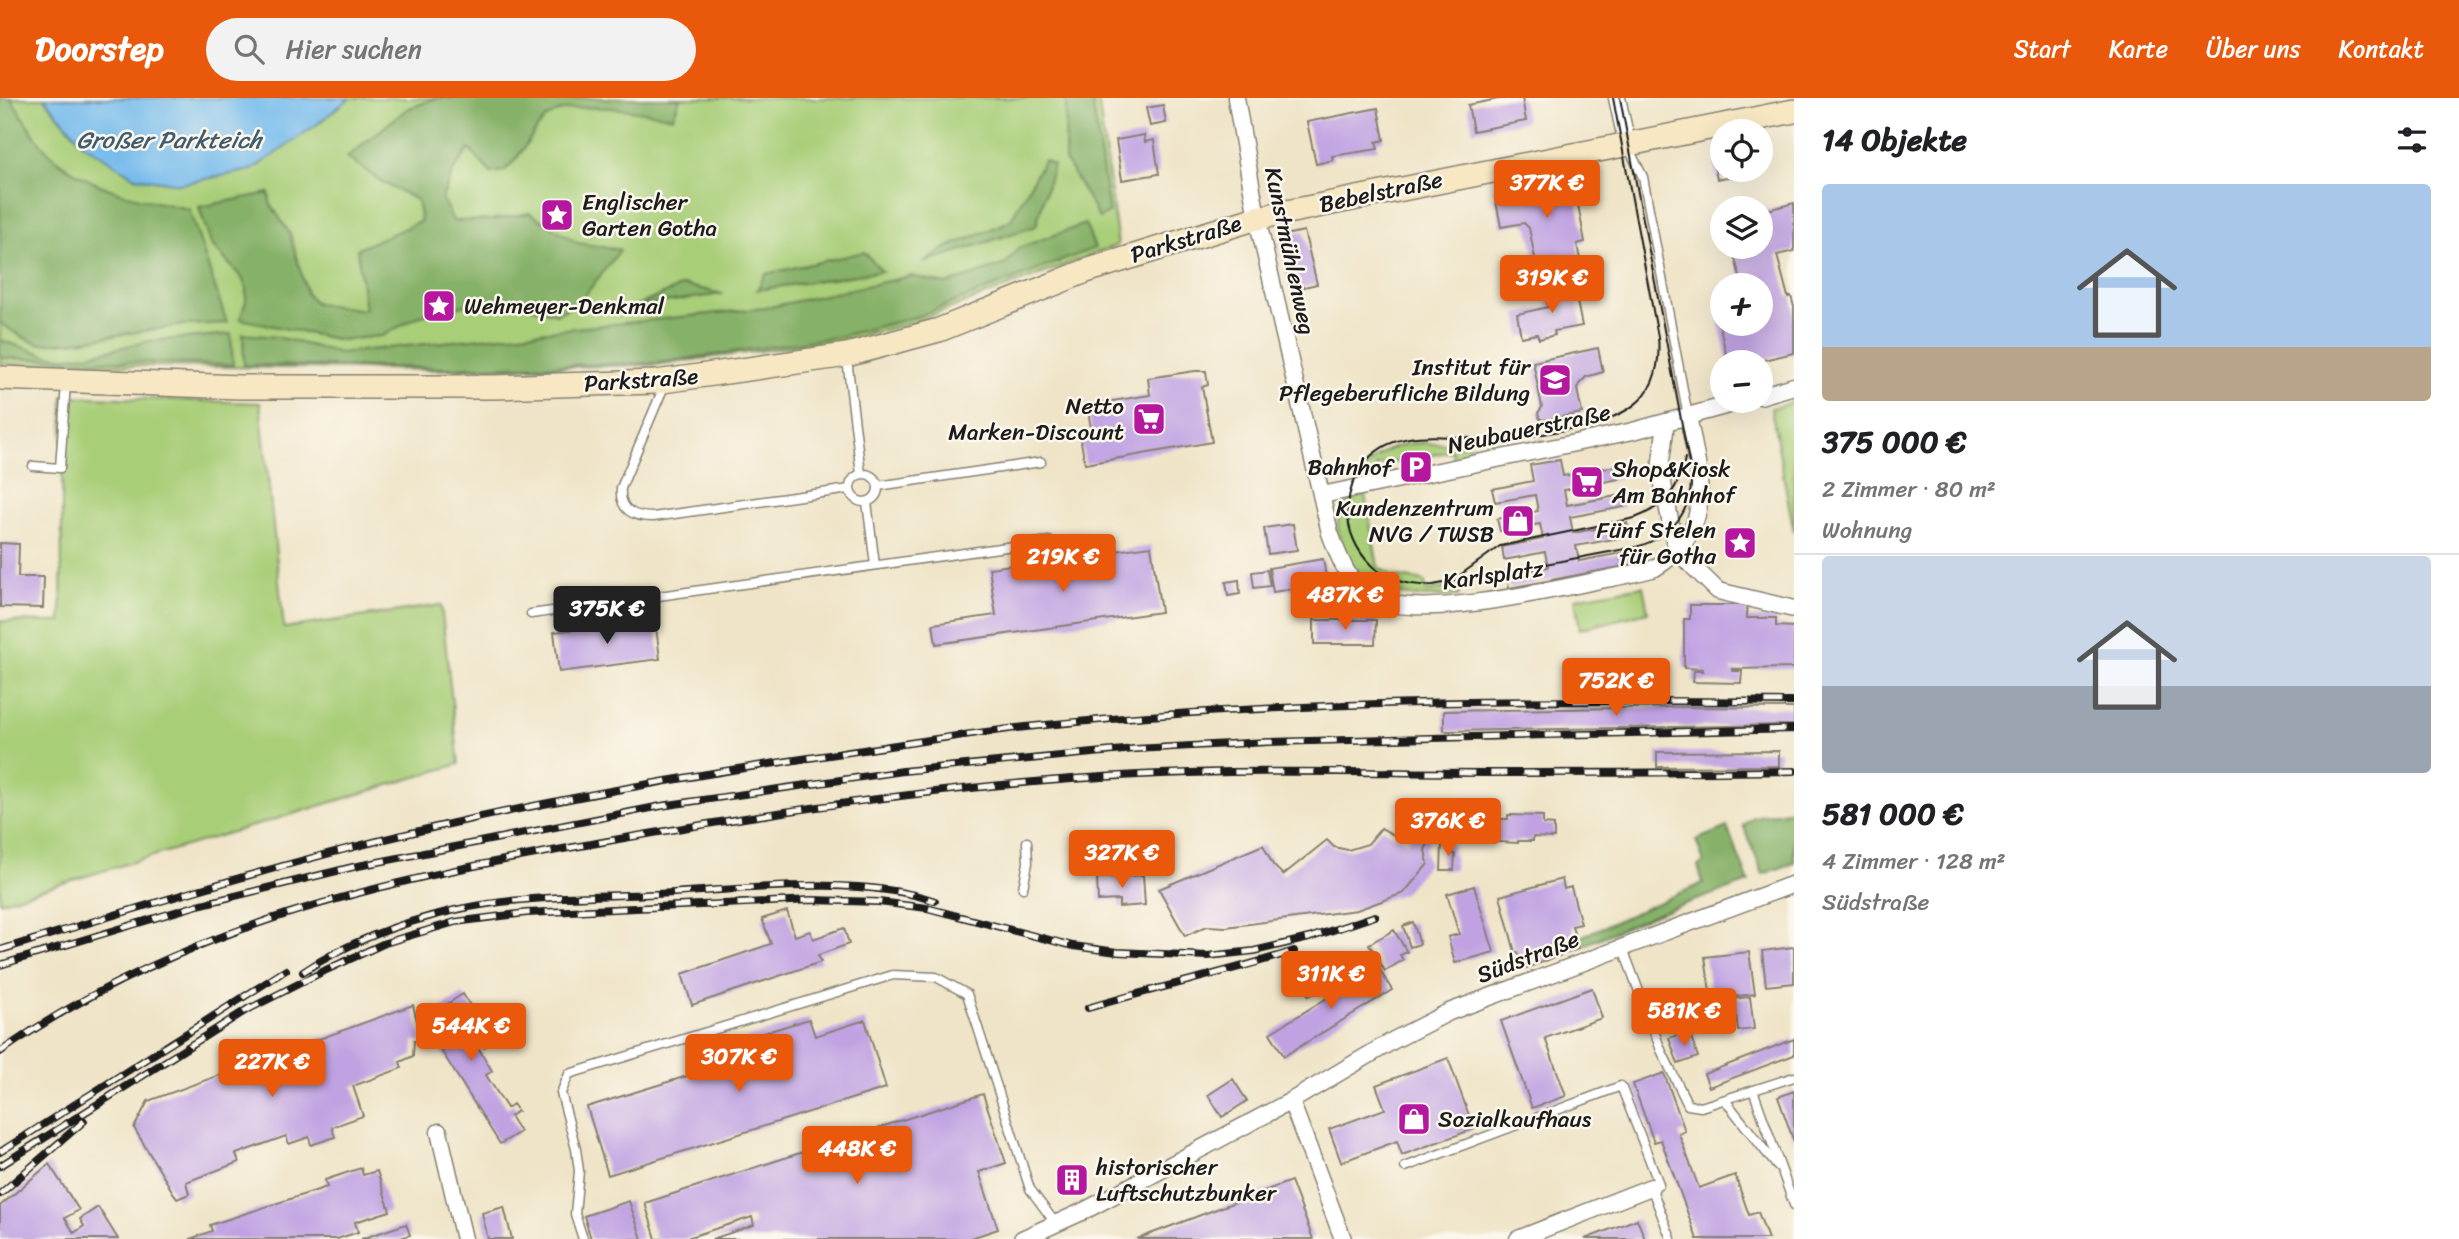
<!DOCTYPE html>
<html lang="de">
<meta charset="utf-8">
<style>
:root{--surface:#fff;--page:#f2f2f2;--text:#202124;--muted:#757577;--line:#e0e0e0;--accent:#ea580c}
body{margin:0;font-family:Sriracha,sans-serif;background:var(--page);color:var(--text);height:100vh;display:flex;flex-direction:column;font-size:26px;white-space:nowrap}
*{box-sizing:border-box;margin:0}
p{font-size:23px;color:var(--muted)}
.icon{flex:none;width:38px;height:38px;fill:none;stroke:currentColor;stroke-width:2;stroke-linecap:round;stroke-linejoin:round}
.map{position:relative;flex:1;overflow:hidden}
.side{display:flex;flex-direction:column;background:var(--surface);width:665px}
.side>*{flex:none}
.tools{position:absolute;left:1710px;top:21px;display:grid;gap:14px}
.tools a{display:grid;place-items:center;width:63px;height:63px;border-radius:50%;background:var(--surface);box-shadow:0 7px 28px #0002;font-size:35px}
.price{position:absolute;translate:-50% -60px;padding:0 16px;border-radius:7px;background:var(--accent);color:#fff;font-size:23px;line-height:46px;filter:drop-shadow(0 2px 4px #0008)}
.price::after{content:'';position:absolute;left:50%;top:42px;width:21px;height:16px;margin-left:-10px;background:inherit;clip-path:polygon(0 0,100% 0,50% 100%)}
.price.current{background:#222;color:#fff}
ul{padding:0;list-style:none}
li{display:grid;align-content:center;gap:14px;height:371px;padding:0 28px}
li+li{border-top:2px solid var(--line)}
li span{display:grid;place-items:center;height:217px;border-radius:7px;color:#555}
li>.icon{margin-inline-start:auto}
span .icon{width:126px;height:126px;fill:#fffc;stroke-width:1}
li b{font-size:30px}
h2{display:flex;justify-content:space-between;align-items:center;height:84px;padding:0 28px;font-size:30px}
header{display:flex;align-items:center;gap:42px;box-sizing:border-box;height:98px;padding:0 35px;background:var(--accent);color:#fff}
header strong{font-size:33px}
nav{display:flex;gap:38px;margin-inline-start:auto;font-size:24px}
.search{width:490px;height:63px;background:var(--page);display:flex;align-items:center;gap:18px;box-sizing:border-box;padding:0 24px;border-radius:38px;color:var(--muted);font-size:26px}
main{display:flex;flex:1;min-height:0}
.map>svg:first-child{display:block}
.green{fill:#a9ce78;stroke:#62754a;stroke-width:2}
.forest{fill:#86b168;stroke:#516642;stroke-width:2}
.water{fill:#76bbec;stroke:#496c84;stroke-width:2}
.building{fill:#c0a2e2}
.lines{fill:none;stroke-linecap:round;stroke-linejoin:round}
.lane-casing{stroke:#868072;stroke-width:11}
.street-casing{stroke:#868072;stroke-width:19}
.secondary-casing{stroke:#868072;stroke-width:26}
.lane{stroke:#fff;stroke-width:8}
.street{stroke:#fff;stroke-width:16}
.secondary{stroke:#f7e8c3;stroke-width:23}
.tram{stroke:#1c1c1c;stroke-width:2}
.rail-casing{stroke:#1c1c1c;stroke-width:8}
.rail{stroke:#fbf7ec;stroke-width:5;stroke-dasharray:16;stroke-linecap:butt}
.labels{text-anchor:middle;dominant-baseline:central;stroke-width:5;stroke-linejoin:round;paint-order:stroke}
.street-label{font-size:23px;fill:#1c1c1c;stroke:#fbf7ec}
.poi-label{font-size:23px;fill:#1c1c1c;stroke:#fbf7ec;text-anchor:start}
.water-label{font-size:24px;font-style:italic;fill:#405c6f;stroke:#fbf7ec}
</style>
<header>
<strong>Doorstep</strong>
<div class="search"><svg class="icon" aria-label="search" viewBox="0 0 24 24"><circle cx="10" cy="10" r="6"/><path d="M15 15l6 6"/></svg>Hier suchen</div>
<nav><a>Start</a><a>Karte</a><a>Über uns</a><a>Kontakt</a></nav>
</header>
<main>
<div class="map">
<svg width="1794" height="1141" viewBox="0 0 1794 1141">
<rect width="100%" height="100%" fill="#fbf7ec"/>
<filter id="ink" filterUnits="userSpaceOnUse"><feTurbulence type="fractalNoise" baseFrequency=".0143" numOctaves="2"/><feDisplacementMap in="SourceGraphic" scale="14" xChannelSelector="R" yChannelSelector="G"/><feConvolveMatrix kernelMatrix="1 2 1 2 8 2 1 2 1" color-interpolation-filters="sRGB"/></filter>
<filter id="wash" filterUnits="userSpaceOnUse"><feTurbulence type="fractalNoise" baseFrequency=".00686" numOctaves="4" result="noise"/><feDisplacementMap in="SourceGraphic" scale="28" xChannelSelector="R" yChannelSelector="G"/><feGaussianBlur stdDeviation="1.57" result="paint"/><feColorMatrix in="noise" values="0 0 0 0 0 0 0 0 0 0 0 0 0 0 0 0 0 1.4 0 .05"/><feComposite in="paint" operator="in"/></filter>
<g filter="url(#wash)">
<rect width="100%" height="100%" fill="#efe4c7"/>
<path class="green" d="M0,0H44L83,46L316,27L350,0H1098L1118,147L912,225L843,242L656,267L446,272L0,266Z
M63,298L260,305L284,530L441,507L459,666L0,804V523L61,524Z
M1794,304V435L1771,310Z
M1543,342L1544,345L1454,363L1452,353L1376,368L1377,374L1361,377C1390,331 1439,348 1484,349C1504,349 1524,345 1543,342Z
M1365,397L1378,469L1392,478L1424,483L1427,493L1461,488L1458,498C1429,499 1392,502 1367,484C1349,471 1326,426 1345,407C1350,401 1358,399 1365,397Z
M1643,488L1648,514L1580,531L1575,500Z"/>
<path class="forest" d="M0,0H11C24,20 37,46 57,62C95,92 143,102 189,111L227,225L184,227L71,244L39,246L22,239L0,225Z
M436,0H680L673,19C641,13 570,0 545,21C530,37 521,60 504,73L491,75L469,51L454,72L442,100L453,123L491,122L530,115L578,145L620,152L579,205L557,216L523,207L469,206L417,219L382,238L340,242L240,221L246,203V189L242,180L211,146L199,109L269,95L270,105L290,136L307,196L315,205L365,212L357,151L421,123L417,102L383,85L347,59L407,11Z
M1066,0H1092L1109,115L1099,120L1065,62Z
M1044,62L1053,67L1036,128L923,165L946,150L1010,123Z
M1085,126L1095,150L916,219L837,239L657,265L446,270L244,267L243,236L277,239L340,255L765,210L911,178L946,186L1006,166L1018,150Z
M864,154L882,173L757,192L765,176Z
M684,187L723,196L636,208Z
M231,236L233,267L0,260V242L46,257L65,259L87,257L150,243Z
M1794,712V765L1763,776L1743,727L1753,719Z
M1727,729L1749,784L1658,815L1582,848L1578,840L1703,785L1698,768L1704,764L1696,742Z"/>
<path class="water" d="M44,0H350L316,27L252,72L180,86L135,79L83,46Z"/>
<g id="blocks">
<path class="building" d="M1503,0H1522L1526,23L1473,33L1468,7Z
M1163,7L1166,25L1150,28L1146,10Z
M1378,10L1384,42L1376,44L1378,51L1332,58L1333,62L1316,66L1307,24Z
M1144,37L1145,44L1154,42L1159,76L1122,82L1116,42Z
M1722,65V72L1759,73L1717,81L1714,67Z
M1572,79L1579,84L1581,94L1576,96L1585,144L1577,146L1580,162L1537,170L1529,130L1524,125L1501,129L1495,98L1553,86V90L1564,87L1563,81Z
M1794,105V153L1777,157L1788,199L1791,198L1794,209V255L1755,264H1728L1719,225L1760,226V187H1742L1732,149H1760V114Z
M1304,133L1317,186L1291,192L1280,145L1285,137Z
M1574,189L1582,228L1554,233L1555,237L1539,241L1537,236L1521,239L1517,216L1548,209L1545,195Z
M1598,250L1603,274L1586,279L1579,286L1577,291L1582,315L1544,322L1540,321L1538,315L1542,309L1533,264Z
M1195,273H1206L1208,287L1202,289L1212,344L1085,366L1080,338L1092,336L1087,307L1150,297L1148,280Z
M1560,362L1563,378L1616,368L1619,381L1564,392L1567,407L1622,397L1624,409L1570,419L1573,435L1627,425L1630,438L1576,448L1579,463L1632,453L1635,466L1509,490L1507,477L1548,469L1545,454L1504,462L1502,449L1543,441L1540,426L1500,433L1497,421L1538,413L1535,397L1495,404L1492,391L1533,383L1530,367Z
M1293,426L1297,452L1268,456L1264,430Z
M0,445L19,446L18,479H44L43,510L0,509Z
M1151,448L1161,514L936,546L933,526L996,517L989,470Z
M1323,461L1327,485L1273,494L1269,470Z
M1267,472L1270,488L1254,490L1252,474Z
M1239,482L1240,496L1228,498L1226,484Z
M1690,507H1747V520H1776V528L1794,529V570L1732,571V573H1742L1741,585L1693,584L1694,573H1703V571L1684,570V521H1690Z
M655,521L660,561L559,574L554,534Z
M1314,522H1376L1375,546H1314Z
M1683,609L1794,610V627L1444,633V613Z
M1779,653V668L1657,669V654Z
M1508,717L1543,718V726L1554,727V740L1533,739V743H1518V745L1458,742V724H1487V721H1508Z
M1412,718L1428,719L1427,740L1430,741L1425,752L1428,766L1404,795L1357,812L1226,829L1207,828L1185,838L1159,791L1263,747L1273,767L1283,777L1327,742L1334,749L1348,752L1368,746L1381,730L1407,744L1412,733Z
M1442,746L1453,747L1452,756H1455L1454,772H1441Z
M1143,777L1145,807L1119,809V802L1098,803L1097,780Z
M1562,781L1564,791L1571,789L1581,826L1572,828L1578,851L1524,871L1518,854H1515L1500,798Z
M1474,788L1494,854L1455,865L1448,839L1459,836L1447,796Z
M787,813L795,838L810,833L813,841L844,830L849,846L818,857L821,864L692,907L682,876L771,846L762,821Z
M1413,824L1420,846L1410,849L1403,828Z
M1394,832L1407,854L1400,857L1403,862L1385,873L1369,846Z
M1794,849V885L1766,888L1762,853Z
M1749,854L1755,896L1711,901L1705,859Z
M1378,869L1392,892L1284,958L1270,935Z
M1325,870L1333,883L1309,898L1301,885Z
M1592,890L1602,920L1545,940L1566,998L1532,1010L1501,923Z
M463,896L492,944L484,949L472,929L461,937L468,948L475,944L492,973L486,977L507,1010L513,1006L518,1013L510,1018L520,1034L500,1046L422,922Z
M1750,899L1754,931L1738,933L1736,915L1723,916L1721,902Z
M413,907L422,943H414L413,958L400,964L402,970L353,988L363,1018L332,1029L335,1039L311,1047L309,1039L289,1046L286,1038L236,1056L239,1064L186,1084L189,1096L177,1101L134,1030L148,1003Z
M809,921L815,938L865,922L886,990L608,1077L587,1009L752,958L747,940Z
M1689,933L1698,959L1678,966L1669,940Z
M1794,941V957L1709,989L1704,976Z
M1448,960L1474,1031L1402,1057L1397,1043L1341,1064L1329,1031L1385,1011L1376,987Z
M1664,975L1685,1033L1679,1036L1699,1090L1735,1077L1749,1117L1758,1114L1768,1141H1697L1661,1042L1654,1044L1633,986Z
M1233,981L1247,1003L1222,1019L1208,997Z
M1794,993V1044L1778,999Z
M983,996L1006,1065L979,1074L998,1131L968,1141H712L754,1127L752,1119L684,1141H656L645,1105Z
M49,1066L79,1112L65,1120L74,1135L84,1128L80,1121L98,1109L118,1141H0V1108Z
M361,1070L363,1077L377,1073L390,1113L355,1124L358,1134L337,1141H190L212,1133L210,1127L327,1089L325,1082Z
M1062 1082a10 10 0 1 1 20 0a10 10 0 1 1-20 0Z
M1291,1083L1313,1141H1137Z
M629,1103L642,1141H591L584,1118Z
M504,1109L512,1141H488L482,1115Z
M1637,1121L1645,1141H1585Z
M406,1126L410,1137L398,1141H361Z"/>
</g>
</g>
<g filter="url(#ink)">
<use href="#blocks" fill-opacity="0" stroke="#868072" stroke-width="2"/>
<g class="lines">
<defs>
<path id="lane" d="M1628,49L1643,79L1688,318
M847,261L861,376
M665,286L621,390C619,412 633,419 653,419L850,391
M33,368L60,370L66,285
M850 390a14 14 0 1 1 28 0a14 14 0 1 1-28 0Z
M878,388L1041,364
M867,404L875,467
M531,516L1049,443
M1023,790L1028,765L1027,744
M1622,848L1661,952L1688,1007L1701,1009L1794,979
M1753,992L1794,1107
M1725,1002L1777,1068
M1405,1069L1621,988L1659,1086L1651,1089L1671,1141
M583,1141L575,1116L579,1073L576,1051L561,995L569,976L893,877L936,879L967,896L1030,1091L1056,1126"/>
<path id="street" d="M1236,0L1257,120L1330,435C1340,462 1349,490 1378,502C1423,520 1537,495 1586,485C1609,480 1632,477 1655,470C1718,432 1699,377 1688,318
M1617,0L1627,46
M1760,298L1794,288
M1665,333L1660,371L1676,452L1718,493L1794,511
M1322,397L1633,333L1743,303
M1291,1003L1343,1141
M439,1034L464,1141
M1022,1141L1084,1113L1291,1003L1394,942L1449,914L1794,786
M1518,1141L1651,1089"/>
<path id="secondary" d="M0,280L240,289H495L656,284L847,257L939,232L1086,173L1257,120L1794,13"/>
</defs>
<use href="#lane" class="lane-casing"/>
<use href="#street" class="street-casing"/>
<use href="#secondary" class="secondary-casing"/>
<use href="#lane" class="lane"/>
<use href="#street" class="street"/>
<use href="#secondary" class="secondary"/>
<path class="tram" d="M1613,0L1658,239C1664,307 1620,321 1565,332C1543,336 1520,341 1497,341C1451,342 1394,324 1362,368C1354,380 1349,393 1348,407C1346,431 1356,453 1373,469C1390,483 1412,488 1433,487L1636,449C1672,439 1694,412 1691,374L1620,0
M1456,480L1500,448L1635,420C1664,409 1680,391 1685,360"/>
<defs>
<path id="rail" d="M0,852C114,817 227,782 342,752C504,710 670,680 836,656C899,647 963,636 1026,629C1282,602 1537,601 1794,604
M0,867L198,807L353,769L661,708L903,673L1135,651L1268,644L1794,631
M303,874C348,844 403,824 455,812C520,797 589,799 656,796C738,792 858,776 935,803
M1088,910C1156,889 1226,875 1294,853
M245,913L326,872L385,845L455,824L526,815L812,802L879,804L927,810L1073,848L1117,854L1208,858L1254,853L1309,840L1375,818
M0,954C181,828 383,782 597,745C776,713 955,686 1138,677C1258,671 1378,675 1498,675C1597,675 1695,675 1794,673
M0,1054L286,872
M0,1068L251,909
M0,1096L84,1023"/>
</defs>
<use href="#rail" class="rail-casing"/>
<use href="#rail" class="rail"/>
</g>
</g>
<defs>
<symbol id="sight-square" viewBox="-11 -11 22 22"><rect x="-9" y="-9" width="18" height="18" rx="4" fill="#b5179e" stroke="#fbf7ec"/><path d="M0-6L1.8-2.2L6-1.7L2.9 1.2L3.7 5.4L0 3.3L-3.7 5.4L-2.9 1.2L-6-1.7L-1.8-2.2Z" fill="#fff"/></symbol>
<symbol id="school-square" viewBox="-11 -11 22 22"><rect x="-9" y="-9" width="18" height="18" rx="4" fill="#b5179e" stroke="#fbf7ec"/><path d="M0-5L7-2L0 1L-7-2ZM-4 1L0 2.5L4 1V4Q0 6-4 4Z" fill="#fff"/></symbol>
<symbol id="supermarket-square" viewBox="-11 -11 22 22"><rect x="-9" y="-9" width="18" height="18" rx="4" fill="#b5179e" stroke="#fbf7ec"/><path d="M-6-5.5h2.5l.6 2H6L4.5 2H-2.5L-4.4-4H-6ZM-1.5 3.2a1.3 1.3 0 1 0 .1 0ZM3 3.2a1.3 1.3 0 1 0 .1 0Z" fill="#fff"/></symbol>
<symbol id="parking-square" viewBox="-11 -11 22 22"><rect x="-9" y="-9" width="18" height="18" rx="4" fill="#b5179e" stroke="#fbf7ec"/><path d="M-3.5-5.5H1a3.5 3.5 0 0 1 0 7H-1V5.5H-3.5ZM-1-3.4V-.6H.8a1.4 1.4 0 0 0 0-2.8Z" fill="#fff"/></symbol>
<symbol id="shop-square" viewBox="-11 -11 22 22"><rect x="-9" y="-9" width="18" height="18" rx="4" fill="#b5179e" stroke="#fbf7ec"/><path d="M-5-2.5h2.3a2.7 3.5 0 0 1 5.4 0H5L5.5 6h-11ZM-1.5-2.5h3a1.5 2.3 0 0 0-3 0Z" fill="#fff"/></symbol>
<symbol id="building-square" viewBox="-11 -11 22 22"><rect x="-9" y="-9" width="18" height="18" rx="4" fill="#b5179e" stroke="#fbf7ec"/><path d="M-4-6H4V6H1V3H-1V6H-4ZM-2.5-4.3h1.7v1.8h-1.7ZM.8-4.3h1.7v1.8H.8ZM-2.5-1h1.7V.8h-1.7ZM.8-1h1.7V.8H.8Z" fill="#fff"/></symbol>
</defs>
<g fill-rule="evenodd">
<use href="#sight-square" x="538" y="98" width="38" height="38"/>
<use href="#sight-square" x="420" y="189" width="38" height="38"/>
<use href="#school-square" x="1536" y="263" width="38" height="38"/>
<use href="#supermarket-square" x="1130" y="302" width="38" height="38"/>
<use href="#parking-square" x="1397" y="350" width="38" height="38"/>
<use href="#supermarket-square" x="1568" y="365" width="38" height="38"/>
<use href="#shop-square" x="1499" y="404" width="38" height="38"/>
<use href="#sight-square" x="1721" y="426" width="38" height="38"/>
<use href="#shop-square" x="1395" y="1002" width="38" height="38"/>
<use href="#building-square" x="1053" y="1063" width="38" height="38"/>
</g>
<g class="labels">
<g class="street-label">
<text transform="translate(1381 94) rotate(-12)">Bebelstraße</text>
<text transform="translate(1186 141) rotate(-17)">Parkstraße</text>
<text transform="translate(1290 153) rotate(78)">Kunstmühlenweg</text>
<text transform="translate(641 282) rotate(-4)">Parkstraße</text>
<text transform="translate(1529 331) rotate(-12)">Neubauerstraße</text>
<text transform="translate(1493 477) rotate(-8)">Karlsplatz</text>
<text transform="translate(1528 859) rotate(-21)">Südstraße</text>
</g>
<g class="poi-label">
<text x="582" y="104">Englischer<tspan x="582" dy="26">Garten Gotha</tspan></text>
<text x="464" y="208">Wehmeyer-Denkmal</text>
<text x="1530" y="269" text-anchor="end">Institut für<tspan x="1530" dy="26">Pflegeberufliche Bildung</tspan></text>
<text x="1124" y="308" text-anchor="end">Netto<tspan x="1124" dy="26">Marken-Discount</tspan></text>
<text x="1392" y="369" text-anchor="end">Bahnhof</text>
<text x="1612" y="371">Shop&amp;Kiosk<tspan x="1612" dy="26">Am Bahnhof</tspan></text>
<text x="1494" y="410" text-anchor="end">Kundenzentrum<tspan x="1494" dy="26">NVG / TWSB</tspan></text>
<text x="1716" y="432" text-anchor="end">Fünf Stelen<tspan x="1716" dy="26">für Gotha</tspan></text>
<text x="1438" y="1021">Sozialkaufhaus</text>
<text x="1096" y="1069">historischer<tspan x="1096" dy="26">Luftschutzbunker</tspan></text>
</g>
<g class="water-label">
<text x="169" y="42">Großer Parkteich</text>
</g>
</g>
</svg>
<div class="tools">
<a><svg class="icon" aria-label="locate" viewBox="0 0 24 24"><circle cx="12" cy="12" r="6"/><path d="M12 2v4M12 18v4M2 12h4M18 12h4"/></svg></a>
<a><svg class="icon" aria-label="layers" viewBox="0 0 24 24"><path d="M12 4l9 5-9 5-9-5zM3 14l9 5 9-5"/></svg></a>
<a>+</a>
<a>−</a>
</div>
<b class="price" style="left:1547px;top:122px">377K €</b>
<b class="price" style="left:1552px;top:217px">319K €</b>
<b class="price" style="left:1063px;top:496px">219K €</b>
<b class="price" style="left:1345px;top:534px">487K €</b>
<b class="price current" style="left:607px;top:548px">375K €</b>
<b class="price" style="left:1616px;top:620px">752K €</b>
<b class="price" style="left:1448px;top:760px">376K €</b>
<b class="price" style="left:1122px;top:792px">327K €</b>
<b class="price" style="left:1331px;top:913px">311K €</b>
<b class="price" style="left:1684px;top:950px">581K €</b>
<b class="price" style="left:471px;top:965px">544K €</b>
<b class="price" style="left:739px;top:996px">307K €</b>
<b class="price" style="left:272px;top:1001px">227K €</b>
<b class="price" style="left:857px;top:1088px">448K €</b>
</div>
<section class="side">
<h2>14 Objekte<svg class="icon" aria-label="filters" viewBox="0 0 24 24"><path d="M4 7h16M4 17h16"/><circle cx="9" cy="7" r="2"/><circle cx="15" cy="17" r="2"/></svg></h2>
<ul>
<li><span style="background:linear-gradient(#a9c7e8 75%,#b9a48a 0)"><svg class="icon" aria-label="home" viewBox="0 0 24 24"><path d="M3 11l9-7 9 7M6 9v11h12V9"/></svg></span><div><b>375 000 €</b><p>2 Zimmer · 80 m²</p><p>Wohnung</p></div></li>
<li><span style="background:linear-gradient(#c9d6e8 60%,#9aa5b1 0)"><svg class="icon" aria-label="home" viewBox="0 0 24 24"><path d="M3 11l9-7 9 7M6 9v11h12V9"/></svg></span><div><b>581 000 €</b><p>4 Zimmer · 128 m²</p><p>Südstraße</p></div></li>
</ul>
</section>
</main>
